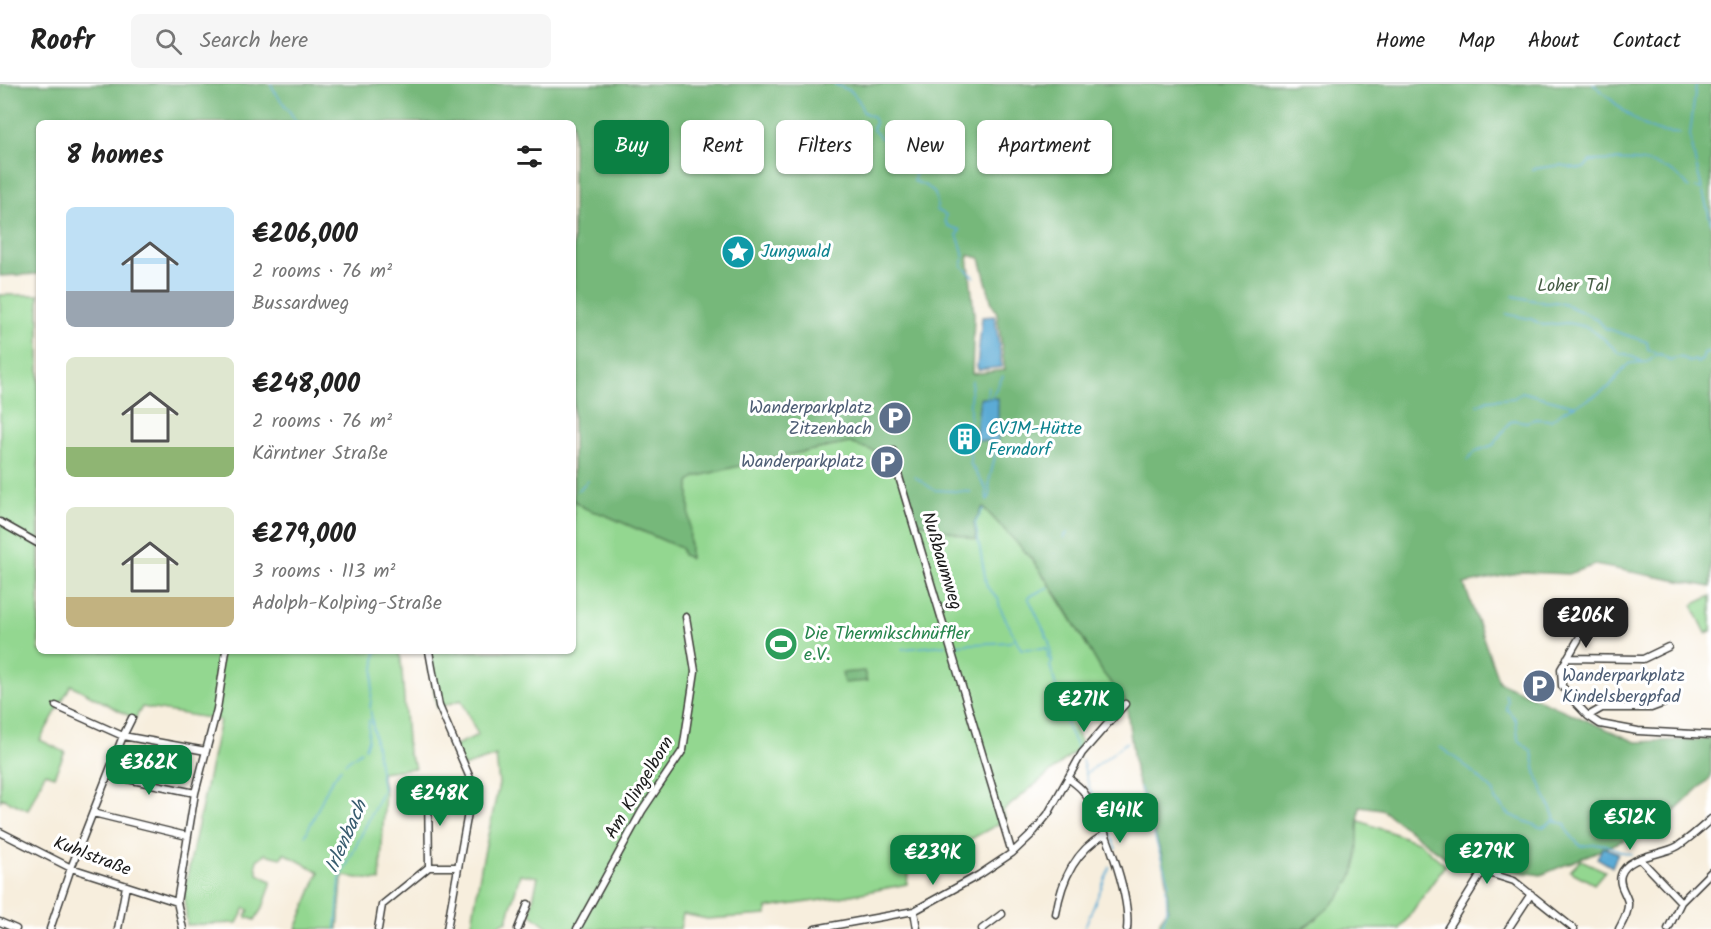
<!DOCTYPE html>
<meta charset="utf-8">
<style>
:root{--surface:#fff;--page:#f6f6f6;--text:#222;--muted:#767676;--line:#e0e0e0;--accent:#0b8043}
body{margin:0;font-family:Kalam,sans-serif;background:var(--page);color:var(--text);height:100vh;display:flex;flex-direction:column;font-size:22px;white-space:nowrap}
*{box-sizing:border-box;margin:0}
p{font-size:20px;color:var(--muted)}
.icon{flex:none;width:33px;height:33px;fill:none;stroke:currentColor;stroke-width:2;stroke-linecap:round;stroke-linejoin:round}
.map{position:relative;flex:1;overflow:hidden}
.details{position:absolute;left:36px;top:36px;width:540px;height:534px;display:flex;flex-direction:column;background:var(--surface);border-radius:9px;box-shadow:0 2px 4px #0004}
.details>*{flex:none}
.hud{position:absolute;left:594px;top:36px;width:570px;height:54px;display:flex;gap:12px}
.price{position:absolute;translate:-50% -51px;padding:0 14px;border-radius:12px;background:var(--accent);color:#fff;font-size:20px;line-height:39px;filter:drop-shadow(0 2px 3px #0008)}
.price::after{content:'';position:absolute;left:50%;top:36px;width:18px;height:14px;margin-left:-9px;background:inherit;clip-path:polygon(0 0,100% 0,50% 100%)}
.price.active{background:#222;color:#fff}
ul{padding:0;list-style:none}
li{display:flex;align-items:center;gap:18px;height:150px;padding:0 30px}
li span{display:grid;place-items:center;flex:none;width:168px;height:120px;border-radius:9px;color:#555}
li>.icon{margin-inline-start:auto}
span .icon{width:72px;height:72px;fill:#fffc;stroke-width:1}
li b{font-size:26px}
h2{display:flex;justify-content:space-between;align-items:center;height:72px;padding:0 30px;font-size:26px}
.pill{padding:0 21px;border-radius:9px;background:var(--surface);box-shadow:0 2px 4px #0004;font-size:21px;line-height:54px}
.pill.active{background:var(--accent);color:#fff}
header{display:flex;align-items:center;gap:36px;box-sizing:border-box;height:84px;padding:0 30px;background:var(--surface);border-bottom:2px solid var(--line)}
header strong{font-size:28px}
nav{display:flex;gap:33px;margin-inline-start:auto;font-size:21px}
.search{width:420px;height:54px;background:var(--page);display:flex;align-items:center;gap:15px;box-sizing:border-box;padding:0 21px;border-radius:9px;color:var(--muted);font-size:22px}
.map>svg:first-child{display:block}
.green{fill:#93d790;stroke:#587a56;stroke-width:1.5}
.forest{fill:#76b87a;stroke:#496a4b;stroke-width:1.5;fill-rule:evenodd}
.water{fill:#5babd5;stroke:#3c6478;stroke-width:1.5}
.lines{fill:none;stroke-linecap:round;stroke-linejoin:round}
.stream{stroke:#5babd5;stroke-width:1.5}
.minor-casing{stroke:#3d3c39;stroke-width:9}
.minor{stroke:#fff;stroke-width:6}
.labels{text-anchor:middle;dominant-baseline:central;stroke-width:6;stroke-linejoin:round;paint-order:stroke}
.culture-label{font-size:18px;fill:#0d838f;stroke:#fff;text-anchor:start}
.park-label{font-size:18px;fill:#465d45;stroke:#fff}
.service-label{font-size:18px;fill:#4e5e75;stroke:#fff;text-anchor:end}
.street-label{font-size:18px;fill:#1c1c1c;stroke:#fff}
.leisure-label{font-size:18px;fill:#27864d;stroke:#fff;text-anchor:start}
.water-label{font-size:20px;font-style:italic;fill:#385c6f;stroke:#fff}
</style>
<header>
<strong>Roofr</strong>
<div class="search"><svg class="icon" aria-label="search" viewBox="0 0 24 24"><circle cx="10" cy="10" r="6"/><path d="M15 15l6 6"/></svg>Search here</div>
<nav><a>Home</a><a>Map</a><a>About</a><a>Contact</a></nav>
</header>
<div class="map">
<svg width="1711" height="845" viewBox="0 0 1711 845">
<rect width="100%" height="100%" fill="#fff"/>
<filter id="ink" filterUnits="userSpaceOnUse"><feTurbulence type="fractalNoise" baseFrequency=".0167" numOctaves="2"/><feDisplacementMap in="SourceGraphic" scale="12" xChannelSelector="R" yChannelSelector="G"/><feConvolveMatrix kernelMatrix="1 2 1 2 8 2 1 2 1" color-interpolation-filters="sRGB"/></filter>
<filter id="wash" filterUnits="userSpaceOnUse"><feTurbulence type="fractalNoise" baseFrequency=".008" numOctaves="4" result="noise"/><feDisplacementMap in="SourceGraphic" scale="24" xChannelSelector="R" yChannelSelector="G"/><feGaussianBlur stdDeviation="1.35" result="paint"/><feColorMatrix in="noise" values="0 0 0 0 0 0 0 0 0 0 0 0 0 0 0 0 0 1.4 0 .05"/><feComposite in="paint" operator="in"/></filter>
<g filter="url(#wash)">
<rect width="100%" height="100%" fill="#f7eedd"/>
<path class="green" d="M0,211H39V567H398L401,575L408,669L416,684L381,688L385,709L380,797L344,792L342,797L338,845H296L319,788L284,769L281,774L265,770L257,776L256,781L258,790L271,797V800L264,821L255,836L246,833L249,826L245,824L237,839L187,841L184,808L220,636L142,623L135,635L71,601L40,656L65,668L54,692L45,689L28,726L2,714L0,717Z
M850,359L895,374L977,455L974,439L983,423C999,441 1019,458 1034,478C1067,523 1091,574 1126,618L1109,635L1091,614L1070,633L1082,662L1003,727L1006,736L958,762L944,768L948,783L940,785L938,780L908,790L907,800L836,814L767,824V831L707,835L683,830L680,845H550L530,829L538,793L520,790L507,837L491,845H471L481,784L499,700L496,672L463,683L454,662L478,651L461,616L437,624L426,567H573V415C581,424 592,428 603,430L681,464L689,474V399L695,392L771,374Z
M1711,512V547L1706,549L1692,521Z
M1357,736L1420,759L1445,781L1400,845H1301L1317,835L1357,776Z
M1581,776L1605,787L1594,800L1570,787Z"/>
<path class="forest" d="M0,0H1711V503L1595,481L1569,490L1522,488L1464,500L1499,598L1636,658L1711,655V693L1660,741L1541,791L1450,777L1381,725L1360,722C1357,739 1359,756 1357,774C1354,804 1325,830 1301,845H1159L1160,836L1168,825L1167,801L1161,770L1136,692L1126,618L1103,589L1061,517L1032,475L983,423L974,439L977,456L915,437L895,374L850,359L771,374L695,393L689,399L690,474L683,471L681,464L603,430C592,428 581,424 573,415V39H39V190L0,192ZM968,171L980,174L992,220L997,229L1005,286L972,290L974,230Z
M864,587L867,597L844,599L842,589Z"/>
<path class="water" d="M995,232L1002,283L978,286L977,282L982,233Z
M980,314H998V358L975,356Z
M1603,763L1618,769L1612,783L1597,774Z"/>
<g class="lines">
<path class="stream" d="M271,0C278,17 289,22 296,39
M834,0L851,7L859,17L863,28L873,33L875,38L873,46L881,54L892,57L893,64L898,67H906L910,75L908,80L916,84L914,97C931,104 938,105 937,126L946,131L945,137L948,142L960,146L957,151C961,161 966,172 962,182L974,193
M1593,0C1620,21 1641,52 1680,49
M1696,0L1690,51L1696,81L1711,139
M1532,85L1561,81L1580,85L1584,84L1590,77C1623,75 1668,73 1689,104
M1696,104L1703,105
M1513,212L1546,219L1556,218L1569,222L1597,235L1605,244L1647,258L1648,265L1655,269
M1506,230L1531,235L1543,241L1568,239L1587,243L1603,254L1620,270H1626L1641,277
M972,297L970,317V379L986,405L987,416
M987,314L988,302
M991,314L1003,292
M1477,321L1488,316L1514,314L1522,308L1575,322
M1468,376L1476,367L1493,361L1509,339L1514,336L1526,338L1536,335L1551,336L1565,326L1589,315L1609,303L1624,284L1630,279L1648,278L1656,271L1660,270L1670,276C1676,273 1683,271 1689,278L1695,276L1697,279L1702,276L1704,269L1711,267
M915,393L934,406L971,408
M577,407L588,397
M988,415L990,412L989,398L995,372L994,363
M983,425L975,439L987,503L998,514L1000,524L1021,565L1047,564L1048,574L1052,577L1050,582L1058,609L1059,624L1079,668
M1064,454L1067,449
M1049,503L1028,513L1049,557L1052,577
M953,561L1010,558L1014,555
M902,565L946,561
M1505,610L1508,617L1506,624L1516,636L1518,655L1532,668L1537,693L1556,737L1565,740L1568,748L1580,762L1604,760L1623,768L1631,770
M1440,663L1462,679L1489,703L1494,708L1495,716L1510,731L1539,743H1543L1554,736
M365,664L368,656L369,636
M1082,676L1090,706L1103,730L1116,765
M345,679L361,667
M1087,689L1127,658
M1140,703L1169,801
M305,752L329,701L341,684
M336,845L340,795L383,706L370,624L376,567
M1084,845L1110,783
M1161,845L1167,825L1166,803"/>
</g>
</g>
<g filter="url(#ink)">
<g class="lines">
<defs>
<path id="minor" d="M893,367V373L1012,769
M0,438L39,460
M1585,544L1561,585L1562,602L1571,614L1588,632L1600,640L1638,647L1711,651
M429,567L439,622L473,701L447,845
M1567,574L1643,575L1668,563
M56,622L123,652L206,667
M1588,632L1602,624H1651L1667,618
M108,691L195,709
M1068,694C1073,698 1079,702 1083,707C1103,735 1131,811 1127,845
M93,729L187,752
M0,748L71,784L177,818
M1640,775L1681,818
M1451,777L1514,797L1574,845
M429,783L428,704L473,701
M914,827L917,845
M1056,830C1061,798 1075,767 1104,751
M0,838L16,845
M50,845L71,784L123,652L132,634
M118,845L126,802
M183,845L177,818L195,709L217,625L226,567
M378,845L382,821L429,783H458
M518,845L528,820
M577,845L642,727L683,666L695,587L686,533
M815,845L914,827L979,791L1012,769L1032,750L1048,730L1082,669L1125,620
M982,845L1002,830
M1447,845L1483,787
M1508,845L1531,810
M1619,845C1623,837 1629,828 1628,818C1626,809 1618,801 1621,791C1627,771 1664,771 1678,762C1690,754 1701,744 1711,735
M1668,845L1681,818L1711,788"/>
</defs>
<use href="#minor" class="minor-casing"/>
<use href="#minor" class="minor"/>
</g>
</g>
<defs>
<symbol id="sight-disc" viewBox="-11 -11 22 22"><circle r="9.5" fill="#0f9aa8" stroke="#fff"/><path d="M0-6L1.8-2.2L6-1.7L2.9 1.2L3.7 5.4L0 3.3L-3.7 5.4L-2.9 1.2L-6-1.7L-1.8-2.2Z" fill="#fff"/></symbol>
<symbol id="parking-disc" viewBox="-11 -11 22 22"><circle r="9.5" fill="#5c6f8a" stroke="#fff"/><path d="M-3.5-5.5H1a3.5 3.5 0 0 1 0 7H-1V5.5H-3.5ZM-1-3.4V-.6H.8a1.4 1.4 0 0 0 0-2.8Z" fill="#fff"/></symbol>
<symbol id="building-disc" viewBox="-11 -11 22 22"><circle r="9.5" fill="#0f9aa8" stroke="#fff"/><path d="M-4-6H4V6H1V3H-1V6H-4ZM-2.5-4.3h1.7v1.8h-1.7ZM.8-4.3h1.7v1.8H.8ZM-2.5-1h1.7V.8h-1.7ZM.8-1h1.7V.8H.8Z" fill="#fff"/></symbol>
<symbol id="stadium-disc" viewBox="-11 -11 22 22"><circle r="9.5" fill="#2e9e5b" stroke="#fff"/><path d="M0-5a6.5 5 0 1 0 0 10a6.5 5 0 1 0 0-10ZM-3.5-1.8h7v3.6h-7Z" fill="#fff"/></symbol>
</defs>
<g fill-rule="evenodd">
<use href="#sight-disc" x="719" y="149" width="38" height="38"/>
<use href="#parking-disc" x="876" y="315" width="38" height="38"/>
<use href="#building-disc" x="946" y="336" width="38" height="38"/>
<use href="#parking-disc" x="868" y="359" width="38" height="38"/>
<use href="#stadium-disc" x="762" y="541" width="38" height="38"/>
<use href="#parking-disc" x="1520" y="583" width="38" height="38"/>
</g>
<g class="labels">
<g class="culture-label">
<text x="761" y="168">Jungwald</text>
<text x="988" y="345">CVJM-Hütte<tspan x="988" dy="21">Ferndorf</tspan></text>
</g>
<g class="park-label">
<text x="1573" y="202">Loher Tal</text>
</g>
<g class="service-label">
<text x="872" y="324">Wanderparkplatz<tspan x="872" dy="21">Zitzenbach</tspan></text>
<text x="864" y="378">Wanderparkplatz</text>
<text x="1562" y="592" text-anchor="start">Wanderparkplatz<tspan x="1562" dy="21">Kindelsbergpfad</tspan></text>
</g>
<g class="street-label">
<text transform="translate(941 477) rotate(73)">Nußbaumweg</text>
<text transform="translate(640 704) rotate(-59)">Am Klingelborn</text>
<text transform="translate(92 773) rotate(21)">Kuhlstraße</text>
</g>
<g class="leisure-label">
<text x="804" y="550">Die Thermikschnüffler<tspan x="804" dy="21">e.V.</tspan></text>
</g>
<g class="water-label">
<text transform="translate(347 753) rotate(-66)">Irlenbach</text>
</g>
</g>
</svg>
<b class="price active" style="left:1586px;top:565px">€206K</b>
<b class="price" style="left:1084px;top:649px">€271K</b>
<b class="price" style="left:149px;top:712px">€362K</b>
<b class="price" style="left:440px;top:743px">€248K</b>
<b class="price" style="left:1120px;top:760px">€141K</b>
<b class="price" style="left:1630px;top:767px">€512K</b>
<b class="price" style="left:1487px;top:801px">€279K</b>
<b class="price" style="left:933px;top:802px">€239K</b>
<div class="hud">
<a class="pill active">Buy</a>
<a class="pill">Rent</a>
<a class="pill">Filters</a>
<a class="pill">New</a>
<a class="pill">Apartment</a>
</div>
<section class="details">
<h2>8 homes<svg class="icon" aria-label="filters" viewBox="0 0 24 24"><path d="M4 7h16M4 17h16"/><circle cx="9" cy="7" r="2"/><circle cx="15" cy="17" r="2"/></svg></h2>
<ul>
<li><span style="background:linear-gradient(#bfe0f5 70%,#9aa5b1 0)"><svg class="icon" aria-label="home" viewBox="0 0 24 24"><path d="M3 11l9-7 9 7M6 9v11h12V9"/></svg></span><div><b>€206,000</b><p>2 rooms · 76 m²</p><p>Bussardweg</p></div></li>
<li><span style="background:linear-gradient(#dfe7d0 75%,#8fb573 0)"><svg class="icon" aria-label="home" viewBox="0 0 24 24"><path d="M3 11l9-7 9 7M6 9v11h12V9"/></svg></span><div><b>€248,000</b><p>2 rooms · 76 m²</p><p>Kärntner Straße</p></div></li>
<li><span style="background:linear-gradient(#dfe7d0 75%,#c2b280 0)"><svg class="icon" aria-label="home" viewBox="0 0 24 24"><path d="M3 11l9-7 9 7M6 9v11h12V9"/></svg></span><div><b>€279,000</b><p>3 rooms · 113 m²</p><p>Adolph-Kolping-Straße</p></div></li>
</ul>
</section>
</div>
